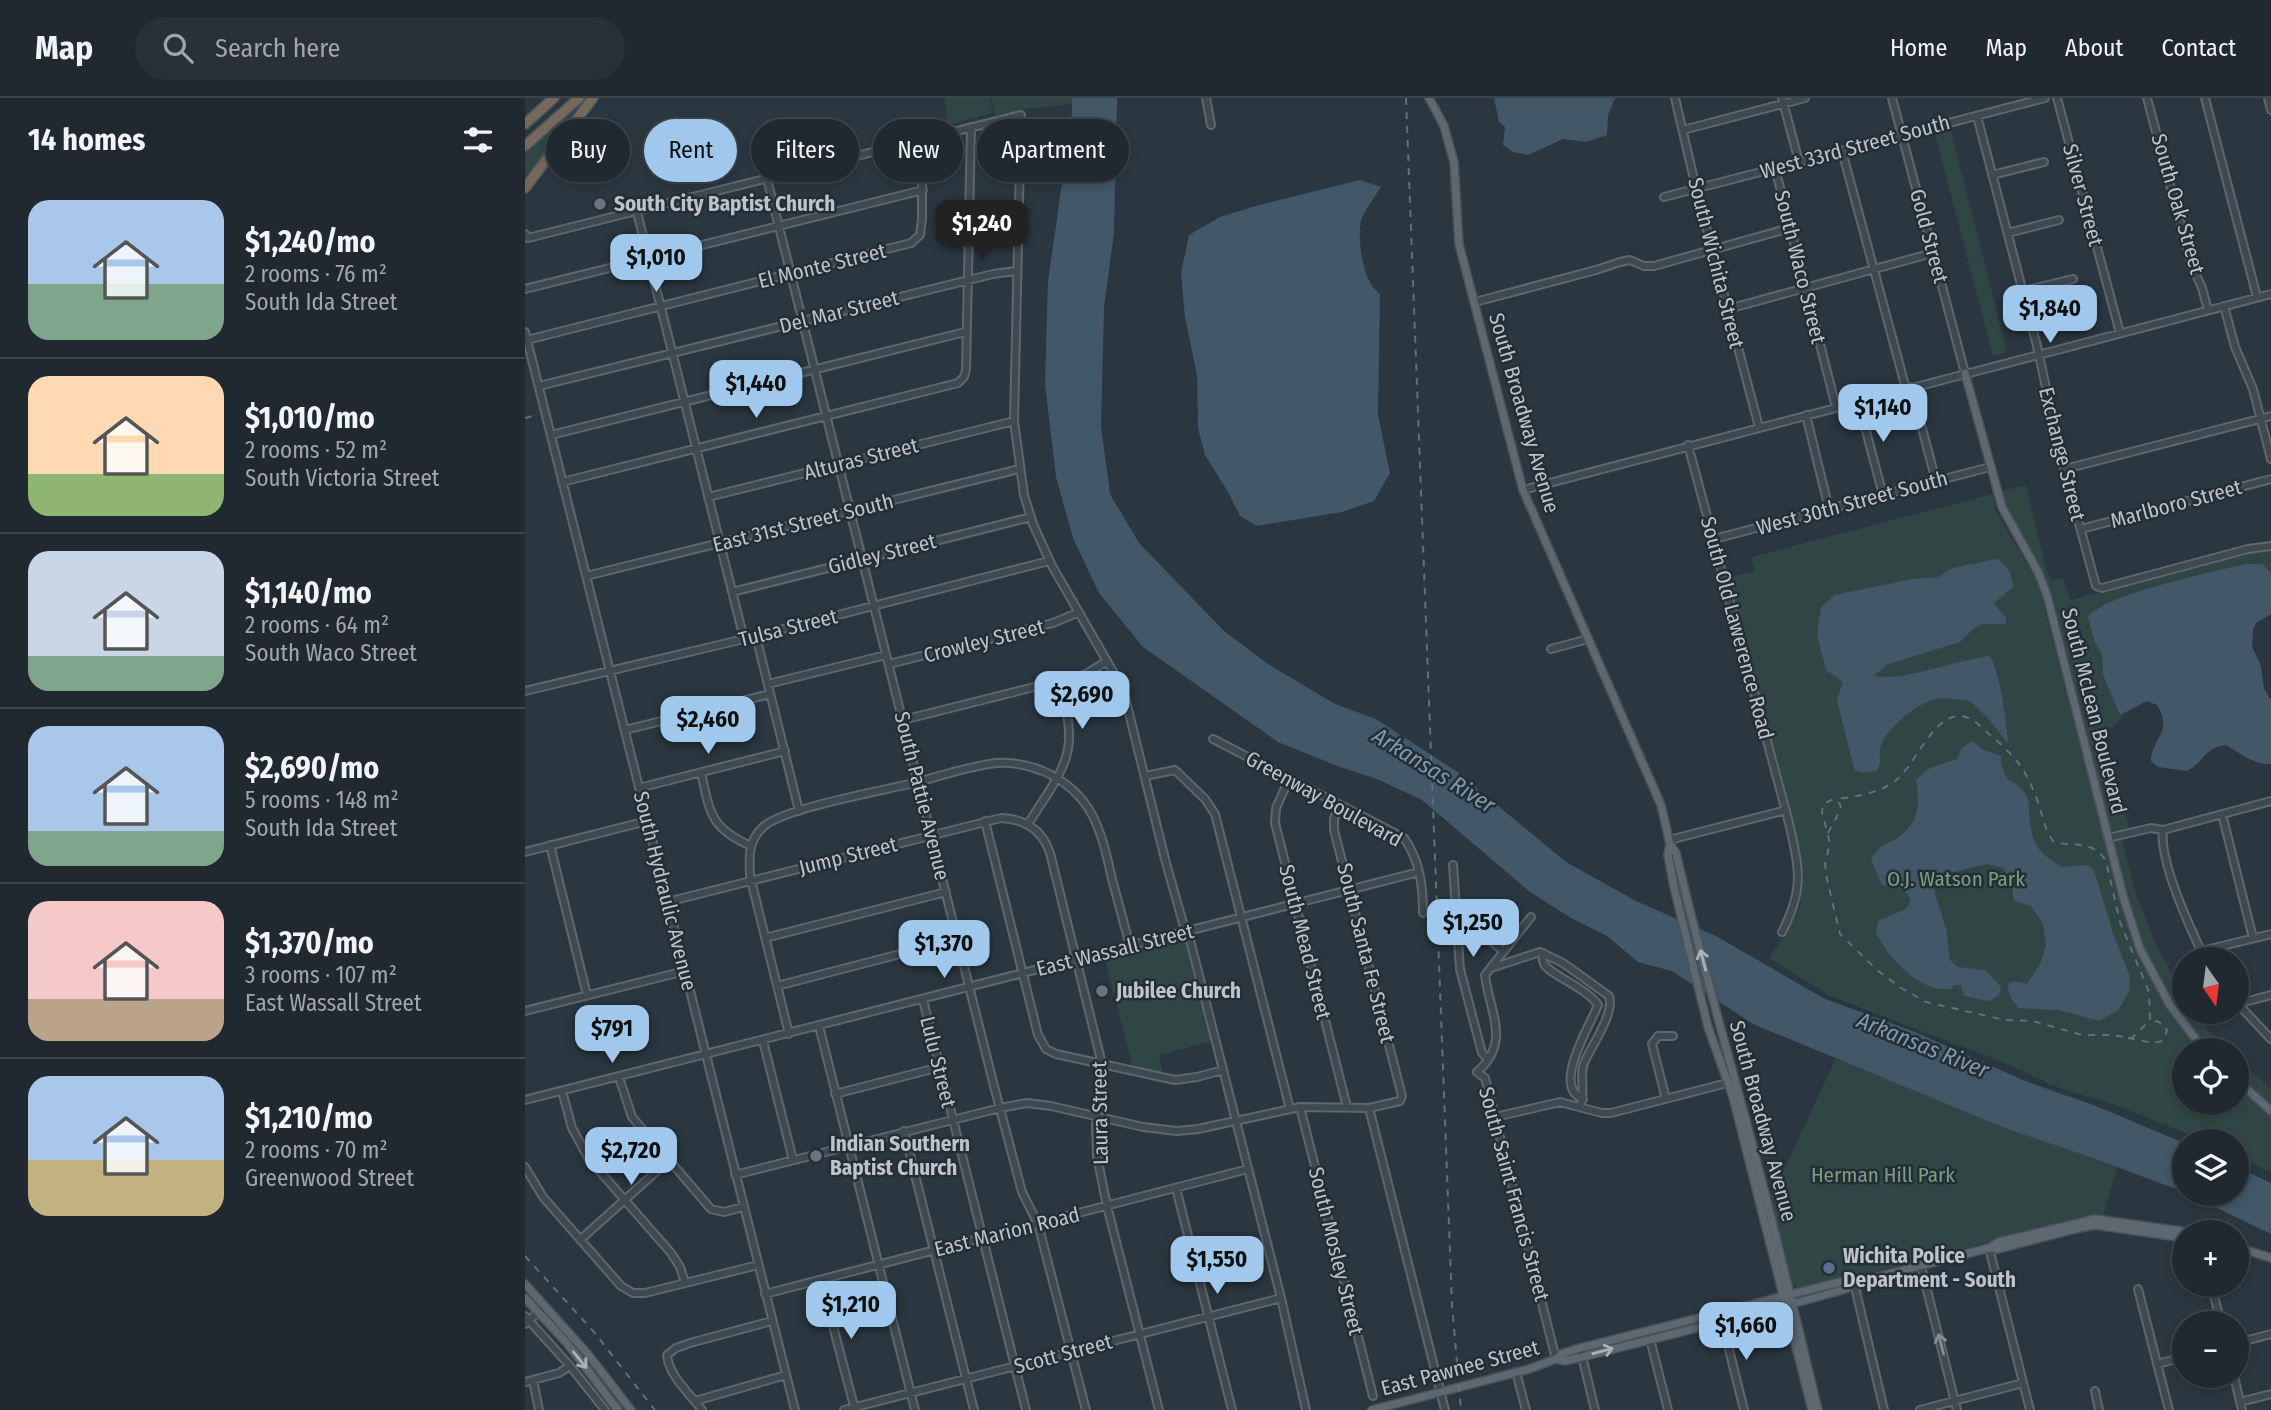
<!DOCTYPE html>
<meta charset="utf-8">
<style>
:root{--surface:#202930;--page:#283138;--text:#f1f3f6;--muted:#a2a6ab;--line:#3d454c;--accent:#9fc8ec}
body{margin:0;font-family:"Fira Sans Condensed",sans-serif;background:var(--page);color:var(--text);height:100vh;display:flex;flex-direction:column;font-size:26px;white-space:nowrap}
*{box-sizing:border-box;margin:0}
p{font-size:23px;color:var(--muted)}
.icon{flex:none;width:38px;height:38px;fill:none;stroke:currentColor;stroke-width:2;stroke-linecap:round;stroke-linejoin:round}
.map{position:relative;flex:1;overflow:hidden}
.sheet{display:flex;flex-direction:column;background:var(--surface);width:525px}
.sheet>*{flex:none}
.hud{position:absolute;left:21px;top:21px;width:665px;height:63px;display:flex;gap:14px}
.needle{width:46px;rotate:166deg}
.buttons{position:absolute;left:1647px;top:849px;display:grid;gap:14px}
.buttons a{display:grid;place-items:center;width:77px;height:77px;border-radius:50%;background:var(--surface);box-shadow:0 4px 10px #0003,0 0 0 2px var(--line);font-size:35px}
.price{position:absolute;translate:-50% -60px;padding:0 16px;border-radius:14px;background:var(--accent);color:#111;font-size:23px;line-height:46px;filter:drop-shadow(0 2px 4px #0008)}
.price::after{content:'';position:absolute;left:50%;top:42px;width:21px;height:16px;margin-left:-10px;background:inherit;clip-path:polygon(0 0,100% 0,50% 100%)}
.price.active{background:#222;color:#fff}
ul{padding:0;list-style:none}
li{display:flex;align-items:center;gap:21px;height:175px;padding:0 28px}
li+li{border-top:2px solid var(--line)}
li span{display:grid;place-items:center;flex:none;width:196px;height:140px;border-radius:21px;color:#555}
li>.icon{margin-inline-start:auto}
span .icon{width:84px;height:84px;fill:#fffc;stroke-width:1}
li b{font-size:30px}
h2{display:flex;justify-content:space-between;align-items:center;height:84px;padding:0 28px;font-size:30px}
.tag{padding:0 24px;border-radius:32px;background:var(--surface);box-shadow:0 4px 10px #0003,0 0 0 2px var(--line);font-size:24px;line-height:63px}
.tag.active{background:var(--accent);color:#111}
header{display:flex;align-items:center;gap:42px;box-sizing:border-box;height:98px;padding:0 35px;background:var(--surface);border-bottom:2px solid var(--line)}
header strong{font-size:33px}
nav{display:flex;gap:38px;margin-inline-start:auto;font-size:24px}
.search{width:490px;height:63px;background:var(--page);display:flex;align-items:center;gap:18px;box-sizing:border-box;padding:0 24px;border-radius:38px;color:var(--muted);font-size:26px}
main{display:flex;flex:1;min-height:0}
.map>svg:first-child{display:block}
.green{fill:#314644}
.water{fill:#425767}
.lines{fill:none;stroke-linecap:round;stroke-linejoin:round}
.minor-casing{stroke:#5d676e;stroke-width:10}
.major-casing{stroke:#48525a;stroke-width:10}
.highway-casing{stroke:#49545b;stroke-width:12}
.minor{stroke:#3f4950;stroke-width:6}
.major{stroke:#5d6870;stroke-width:7}
.highway{stroke:#75685d;stroke-width:9}
.rail{stroke:#636f79;stroke-width:2;stroke-dasharray:7 7;stroke-linecap:butt}
.oneway{stroke:#a9b2b8}
.oneway2{stroke:#848d93}
.worship-dot{fill:#6b7280;stroke:#232e36;stroke-width:2.5}
.service-dot{fill:#5c6f8a;stroke:#232e36;stroke-width:2.5}
.labels{text-anchor:middle;dominant-baseline:central;stroke-width:5;stroke-linejoin:round;paint-order:stroke}
.street-label{font-size:21px;fill:#bcc4ca;stroke:#232e36}
.poi-label{font-size:21px;font-weight:bold;fill:#bcc4ca;stroke:#232e36;text-anchor:start}
.park-label{font-size:21px;fill:#7d9d7f;stroke:#232e36}
.water-label{font-size:23px;font-style:italic;fill:#8097aa;stroke:#232e36}
</style>
<header>
<strong>Map</strong>
<div class="search"><svg class="icon" aria-label="search" viewBox="0 0 24 24"><circle cx="10" cy="10" r="6"/><path d="M15 15l6 6"/></svg>Search here</div>
<nav><a>Home</a><a>Map</a><a>About</a><a>Contact</a></nav>
</header>
<main>
<section class="sheet">
<h2>14 homes<svg class="icon" aria-label="filters" viewBox="0 0 24 24"><path d="M4 7h16M4 17h16"/><circle cx="9" cy="7" r="2"/><circle cx="15" cy="17" r="2"/></svg></h2>
<ul>
<li><span style="background:linear-gradient(#a9c7e8 60%,#7fa58c 0)"><svg class="icon" aria-label="home" viewBox="0 0 24 24"><path d="M3 11l9-7 9 7M6 9v11h12V9"/></svg></span><div><b>$1,240/mo</b><p>2 rooms · 76 m²</p><p>South Ida Street</p></div></li>
<li><span style="background:linear-gradient(#ffd9b3 70%,#8fb573 0)"><svg class="icon" aria-label="home" viewBox="0 0 24 24"><path d="M3 11l9-7 9 7M6 9v11h12V9"/></svg></span><div><b>$1,010/mo</b><p>2 rooms · 52 m²</p><p>South Victoria Street</p></div></li>
<li><span style="background:linear-gradient(#c9d6e8 75%,#7fa58c 0)"><svg class="icon" aria-label="home" viewBox="0 0 24 24"><path d="M3 11l9-7 9 7M6 9v11h12V9"/></svg></span><div><b>$1,140/mo</b><p>2 rooms · 64 m²</p><p>South Waco Street</p></div></li>
<li><span style="background:linear-gradient(#a9c7e8 75%,#7fa58c 0)"><svg class="icon" aria-label="home" viewBox="0 0 24 24"><path d="M3 11l9-7 9 7M6 9v11h12V9"/></svg></span><div><b>$2,690/mo</b><p>5 rooms · 148 m²</p><p>South Ida Street</p></div></li>
<li><span style="background:linear-gradient(#f6c9c9 70%,#b9a48a 0)"><svg class="icon" aria-label="home" viewBox="0 0 24 24"><path d="M3 11l9-7 9 7M6 9v11h12V9"/></svg></span><div><b>$1,370/mo</b><p>3 rooms · 107 m²</p><p>East Wassall Street</p></div></li>
<li><span style="background:linear-gradient(#a9c7e8 60%,#c2b280 0)"><svg class="icon" aria-label="home" viewBox="0 0 24 24"><path d="M3 11l9-7 9 7M6 9v11h12V9"/></svg></span><div><b>$1,210/mo</b><p>2 rooms · 70 m²</p><p>Greenwood Street</p></div></li>
</ul>
</section>
<div class="map">
<svg width="1746" height="1312" viewBox="0 0 1746 1312">
<rect width="100%" height="100%" fill="#2b3740"/>
<path class="green" d="M63,0L0,87V56Z
M420,0H465L467,15L422,27Z
M467,0H547V6L499,11L470,18Z
M1426,32L1482,254L1468,258L1410,36Z
M1501,387L1521,471L1527,483L1538,480L1545,502L1728,454L1746,452V474L1743,470C1683,479 1623,485 1568,512L1570,545L1577,557L1578,577L1595,617L1601,616L1580,636L1605,733L1590,735L1586,731L1527,495C1513,460 1488,430 1477,393Z
M1468,396L1470,412L1513,484L1580,745L1597,742L1610,793L1630,845L1659,898V914H1670L1683,932L1704,952H1659V1004H1712V960L1746,991V1074L1712,1058V1043H1680L1596,1009L1531,989L1485,967L1305,898L1244,860L1261,835L1275,809L1277,770L1264,706L1203,480L1230,473L1226,459Z
M659,839L663,845L688,943L634,957L638,976L608,970L579,858Z
M1311,960L1592,1069L1578,1118L1562,1119L1335,1178L1273,1190L1267,1187L1243,1096L1249,1093Z"/>
<path class="water" d="M547,0H592L589,135L579,209L576,328L585,396L614,445L699,533L743,566L810,606L851,621L931,673L1041,764L1111,803L1191,838L1298,900L1390,934L1500,983L1571,1008L1659,1045V1094L1568,1060L1480,1030L1228,926L1147,873L1113,864L1082,838L1046,820L1005,794L897,702L852,681L815,669L753,644L618,549L574,495L548,440L531,379L520,285L523,183L547,16Z
M969,0H1090L1083,17L1082,37L1061,44L1038,41L1003,57L988,54L978,47L980,29L974,24Z
M835,82L856,89C850,99 839,112 836,123C832,143 838,185 855,196L853,317L865,375L849,403L817,414L732,428L715,418L703,394L680,357L673,330L672,277L660,220L656,175L664,137L695,119L734,107Z
M1472,461C1482,468 1488,476 1488,489L1469,505L1481,520V526H1457L1448,531L1435,544L1361,567L1349,578C1380,584 1432,561 1465,558C1476,579 1481,621 1483,645L1462,619L1445,603C1435,602 1421,599 1411,601C1391,606 1364,628 1356,647C1352,656 1358,662 1352,673L1337,675L1329,671L1312,602L1318,584L1301,572L1292,537L1296,509L1310,497L1387,481L1413,479L1427,470Z
M1720,466H1737L1746,474V516L1731,525L1728,532L1727,549L1736,568L1739,591L1746,602V666C1729,667 1715,655 1701,647C1680,649 1679,664 1662,673L1633,669L1626,663C1626,640 1649,635 1632,607L1622,603L1595,617L1578,577L1577,557L1570,545L1563,519C1579,496 1689,474 1720,466Z
M1447,643L1457,651L1476,658C1478,690 1490,678 1502,698C1504,702 1504,710 1504,715C1507,745 1510,753 1537,769L1561,767L1569,772L1589,838L1604,876L1605,892L1593,912L1574,923L1534,912L1493,910C1486,901 1482,896 1484,885L1489,883L1502,886L1516,864L1521,847L1518,826L1506,808L1489,803L1487,787L1478,770L1462,766L1408,779L1410,796L1421,830L1425,862L1433,869L1460,872L1476,889L1474,897L1464,903L1439,898L1436,887H1429L1426,891C1395,895 1364,861 1351,835L1353,823L1381,811L1386,802C1379,790 1371,787 1357,787L1346,762C1357,743 1360,749 1375,738C1395,722 1395,705 1391,682L1405,670L1432,661L1436,651Z
M1712,1069L1746,1085V1136L1663,1096H1712Z"/>
<g class="lines">
<defs>
<path id="minor" d="M681,0L686,27
M1150,0L1172,94L1234,329
M1257,0L1274,64
M1367,0L1440,275
M1532,0L1595,235
M1622,0L1666,165L1677,190L1683,212
M1680,0L1732,199
M1743,0L1746,12
M1452,18L1512,248L1537,363L1571,488L1577,490L1723,451L1746,448
M1158,32L1280,0
M1317,53L1381,291
M1250,70L1311,309
M1467,77L1519,64
M242,81L469,988L497,1094L513,1126L561,1312
M1139,99L1520,0
M112,114L219,541
M1483,135L1534,122
M0,136L3,140L496,17L489,323L499,397L508,426L526,466L598,591L641,765L658,825L664,838L756,1200L781,1312
M0,191L398,92
M1498,193L1548,181
M950,204L1071,172L1095,164L1105,162L1119,168H1129L1265,130
M1699,208L1710,249L1728,291L1746,361
M1203,211L1408,155
M0,234L270,1312
M2,242L386,145L395,137L397,121V42
M14,288L468,176L491,173
M1386,289L1411,383
M1333,303L1358,397
M1281,317L1304,411
M26,337L440,234
M1163,347L1264,725C1274,770 1280,790 1257,834
M1540,371L1746,318
M37,384L433,285L439,279L441,272L446,29
M998,392L1746,196
M183,399L489,323
M1556,431L1746,381
M1189,441L1465,369
M61,478L494,371
M207,494L506,419
M231,538L274,713
M1026,551L1063,541
M364,566L528,525L552,515
M243,586L361,557
M0,593L219,541L524,463
M378,622L561,576L582,563
M100,632L245,596
M688,641L879,740C895,762 898,789 898,815
M176,674C185,715 185,730 226,748
M620,678L650,672L680,701L690,716L765,1011
M764,681L751,710L750,725L822,1009
M114,690L260,653
M1697,716L1728,840
M460,723L513,937L521,951L531,956L650,982L672,979L698,972
M503,726C518,701 543,672 544,642C545,622 539,602 534,583
M1638,732C1634,763 1666,832 1680,861
M1583,740L1626,730L1638,732L1746,703
M1144,742L1261,712
M25,747L62,897
M0,754L122,723
M928,767L935,871L957,955L963,961
M142,804L476,720C499,721 517,731 525,755L577,966V990L571,1026L572,1058L582,1108L634,1312
M930,813L978,853
M1006,819L960,877C964,913 987,944 952,974L960,980L1031,1261
M240,840L421,794
M1677,853L1746,836
M1018,855C1018,858 1017,863 1019,866C1025,877 1062,890 1073,907C1065,928 1026,989 1058,1001
M966,870L1015,854L1038,865L1084,898C1090,915 1067,947 1059,965C1054,979 1061,992 1055,1009
M252,888L433,841
M398,902L501,1312
M1712,905L1746,941
M1712,906L1746,897
M0,913L160,873
M294,928L390,1312
M264,936L225,778C224,760 223,743 238,729C258,710 361,692 393,684C418,677 445,668 471,665C487,664 503,667 518,673C568,695 576,732 587,781C593,803 599,826 605,848
M238,943L268,1062
M94,979L107,1019L186,1111L199,1114L218,1109
M37,993L47,1030L64,1061L146,1155L155,1169L160,1185
M310,996L415,969
M1141,1001L1127,946L1133,938H1148
M0,1002L894,774
M775,1009L848,1298
M844,1010L920,1312
M970,1019L1035,1004L1077,1015H1086L1206,984
M379,1033L449,1312
M0,1069L18,1099L96,1188L108,1195H120L233,1167
M210,1077L475,1010L502,1005L526,1008L618,1029L652,1033L673,1031L775,1009L844,1010L875,1003L877,998L809,732V721L814,707
M651,1090L707,1312
M55,1142L143,1063
M1464,1150L1505,1312
M1396,1168L1432,1312
M296,1182L330,1312
M1329,1185L1359,1312
M1686,1186L1696,1225
M1613,1191L1644,1312
M240,1196L723,1071
M0,1218L45,1268L80,1312
M1197,1223L1219,1312
M0,1226L17,1211
M1125,1241L1143,1312
M1712,1245L1746,1236
M1055,1250L1070,1312
M1632,1266L1659,1259
M991,1274L1001,1312
M1709,1278L1717,1312
M8,1282L14,1312
M0,1284L34,1275L45,1268
M1570,1293L1574,1312
M170,1303L261,1277
M1715,1304L1746,1296
M177,1312C165,1296 144,1278 142,1257L151,1250L165,1245L247,1223
M319,1312L756,1200
M1395,1312L1498,1285"/>
<path id="major" d="M904,0L919,28L929,64L934,146L998,392L1136,707L1145,746L1151,755C1169,832 1190,910 1211,986C1241,1094 1267,1203 1293,1312
M1440,275L1477,409L1513,474L1522,497L1598,798L1615,851L1645,907L1679,952
M1145,746L1143,757L1149,789L1183,929L1208,999L1287,1312
M1712,982L1746,1013
M1712,1149L1746,1160
M1465,1150L1473,1151L1550,1131L1570,1127L1659,1140
M0,1186L62,1255L106,1312
M0,1200L41,1244L93,1312
M1031,1261L1039,1263L1057,1259L1267,1206L1321,1191L1329,1185L1464,1150L1474,1144L1570,1121L1663,1134
M847,1312L1004,1271L1031,1261L1036,1256L1055,1250L1323,1182L1329,1185"/>
<path id="highway" d="M0,26L29,0
M0,48L54,0
M0,90L68,0"/>
</defs>
<use href="#minor" class="minor-casing"/>
<use href="#major" class="major-casing"/>
<use href="#highway" class="highway-casing"/>
<use href="#minor" class="minor"/>
<use href="#major" class="major"/>
<use href="#highway" class="highway"/>
<path class="rail" d="M881,0L927,1206L936,1312
M0,320L8,318
M1303,735L1316,711L1315,706L1309,701L1298,706L1297,714L1305,745L1300,765L1301,777L1315,836L1352,872L1376,890L1401,904L1480,922L1508,923L1557,937H1587L1607,940L1625,922L1624,894L1595,824L1581,763C1568,742 1550,749 1529,744C1518,731 1518,715 1511,699C1498,666 1490,659 1464,636C1455,628 1446,617 1432,618C1406,621 1390,668 1370,683C1352,696 1330,699 1309,701
M1603,940L1629,945L1637,943L1642,933L1639,927L1632,923L1623,926
M0,1158L68,1233L130,1312"/>
</g>
<defs><path id="oneway-shaft" d="M-6 0H5M1.5-3L5.5 0L1.5 3" fill="none" stroke-width="1.6" stroke-linecap="round" stroke-linejoin="round" transform="scale(1.75)"/></defs>
<g class="oneway">
<use href="#oneway-shaft" transform="translate(1178 862) rotate(-105)"/>
<use href="#oneway-shaft" transform="translate(1078 1253) rotate(-15)"/>
<use href="#oneway-shaft" transform="translate(55 1262) rotate(51)"/>
</g>
<use class="oneway2" href="#oneway-shaft" transform="translate(1416 1246) rotate(-104)"/>
<g class="worship-dot">
<circle cx="75" cy="106" r="7"/>
<circle cx="577" cy="893" r="7"/>
<circle cx="291" cy="1058" r="7"/>
</g>
<circle class="service-dot" cx="1304" cy="1170" r="7"/>
<g class="labels">
<g class="street-label">
<text transform="translate(1330 49) rotate(-15)">West 33rd Street South</text>
<text transform="translate(1558 97) rotate(75)">Silver Street</text>
<text transform="translate(1653 106) rotate(74)">South Oak Street</text>
<text transform="translate(1404 138) rotate(75)">Gold Street</text>
<text transform="translate(1191 165) rotate(76)">South Wichita Street</text>
<text transform="translate(297 168) rotate(-14)">El Monte Street</text>
<text transform="translate(1275 169) rotate(76)">South Waco Street</text>
<text transform="translate(314 214) rotate(-14)">Del Mar Street</text>
<text transform="translate(999 315) rotate(74)">South Broadway Avenue</text>
<text transform="translate(1537 356) rotate(76)">Exchange Street</text>
<text transform="translate(336 361) rotate(-14)">Alturas Street</text>
<text transform="translate(1327 405) rotate(-15)">West 30th Street South</text>
<text transform="translate(1651 406) rotate(-15)">Marlboro Street</text>
<text transform="translate(278 425) rotate(-14)">East 31st Street South</text>
<text transform="translate(357 456) rotate(-14)">Gidley Street</text>
<text transform="translate(263 530) rotate(-14)">Tulsa Street</text>
<text transform="translate(1212 530) rotate(75)">South Old Lawerence Road</text>
<text transform="translate(459 543) rotate(-14)">Crowley Street</text>
<text transform="translate(1569 613) rotate(76)">South McLean Boulevard</text>
<text transform="translate(397 698) rotate(76)">South Pattie Avenue</text>
<text transform="translate(799 701) rotate(29)">Greenway Boulevard</text>
<text transform="translate(323 758) rotate(-14)">Jump Street</text>
<text transform="translate(140 793) rotate(76)">South Hydraulic Avenue</text>
<text transform="translate(780 844) rotate(76)">South Mead Street</text>
<text transform="translate(590 852) rotate(-14)">East Wassall Street</text>
<text transform="translate(841 855) rotate(76)">South Santa Fe Street</text>
<text transform="translate(413 964) rotate(76)">Lulu Street</text>
<text transform="translate(575 1015) rotate(-91)">Laura Street</text>
<text transform="translate(1238 1023) rotate(75)">South Broadway Avenue</text>
<text transform="translate(989 1096) rotate(75)">South Saint Francis Street</text>
<text transform="translate(482 1134) rotate(-14)">East Marion Road</text>
<text transform="translate(811 1153) rotate(76)">South Mosley Street</text>
<text transform="translate(538 1256) rotate(-15)">Scott Street</text>
<text transform="translate(935 1270) rotate(-15)">East Pawnee Street</text>
</g>
<g class="poi-label">
<text x="89" y="106">South City Baptist Church</text>
<text x="591" y="893">Jubilee Church</text>
<text x="305" y="1046">Indian Southern<tspan x="305" dy="24">Baptist Church</tspan></text>
<text x="1318" y="1158">Wichita Police<tspan x="1318" dy="24">Department - South</tspan></text>
</g>
<g class="park-label">
<text x="1431" y="781">O.J. Watson Park</text>
<text x="1358" y="1077">Herman Hill Park</text>
</g>
<g class="water-label">
<text transform="translate(909 672) rotate(32)">Arkansas River</text>
<text transform="translate(1398 947) rotate(22)">Arkansas River</text>
</g>
</g>
</svg>
<div class="buttons">
<a><svg class="needle" viewBox="-14 -14 28 28"><path d="M0-13l5 13h-10z" fill="#e53935"/><path d="M0 13l5-13h-10z" fill="#a2a6ab"/></svg></a>
<a><svg class="icon" aria-label="locate" viewBox="0 0 24 24"><circle cx="12" cy="12" r="6"/><path d="M12 2v4M12 18v4M2 12h4M18 12h4"/></svg></a>
<a><svg class="icon" aria-label="layers" viewBox="0 0 24 24"><path d="M12 4l9 5-9 5-9-5zM3 14l9 5 9-5"/></svg></a>
<a>+</a>
<a>−</a>
</div>
<b class="price active" style="left:457px;top:162px">$1,240</b>
<b class="price" style="left:131px;top:196px">$1,010</b>
<b class="price" style="left:1525px;top:247px">$1,840</b>
<b class="price" style="left:231px;top:322px">$1,440</b>
<b class="price" style="left:1358px;top:346px">$1,140</b>
<b class="price" style="left:557px;top:633px">$2,690</b>
<b class="price" style="left:183px;top:658px">$2,460</b>
<b class="price" style="left:948px;top:861px">$1,250</b>
<b class="price" style="left:419px;top:882px">$1,370</b>
<b class="price" style="left:87px;top:967px">$791</b>
<b class="price" style="left:106px;top:1089px">$2,720</b>
<b class="price" style="left:692px;top:1198px">$1,550</b>
<b class="price" style="left:326px;top:1243px">$1,210</b>
<b class="price" style="left:1221px;top:1264px">$1,660</b>
<div class="hud">
<a class="tag">Buy</a>
<a class="tag active">Rent</a>
<a class="tag">Filters</a>
<a class="tag">New</a>
<a class="tag">Apartment</a>
</div>
</div>
</main>
